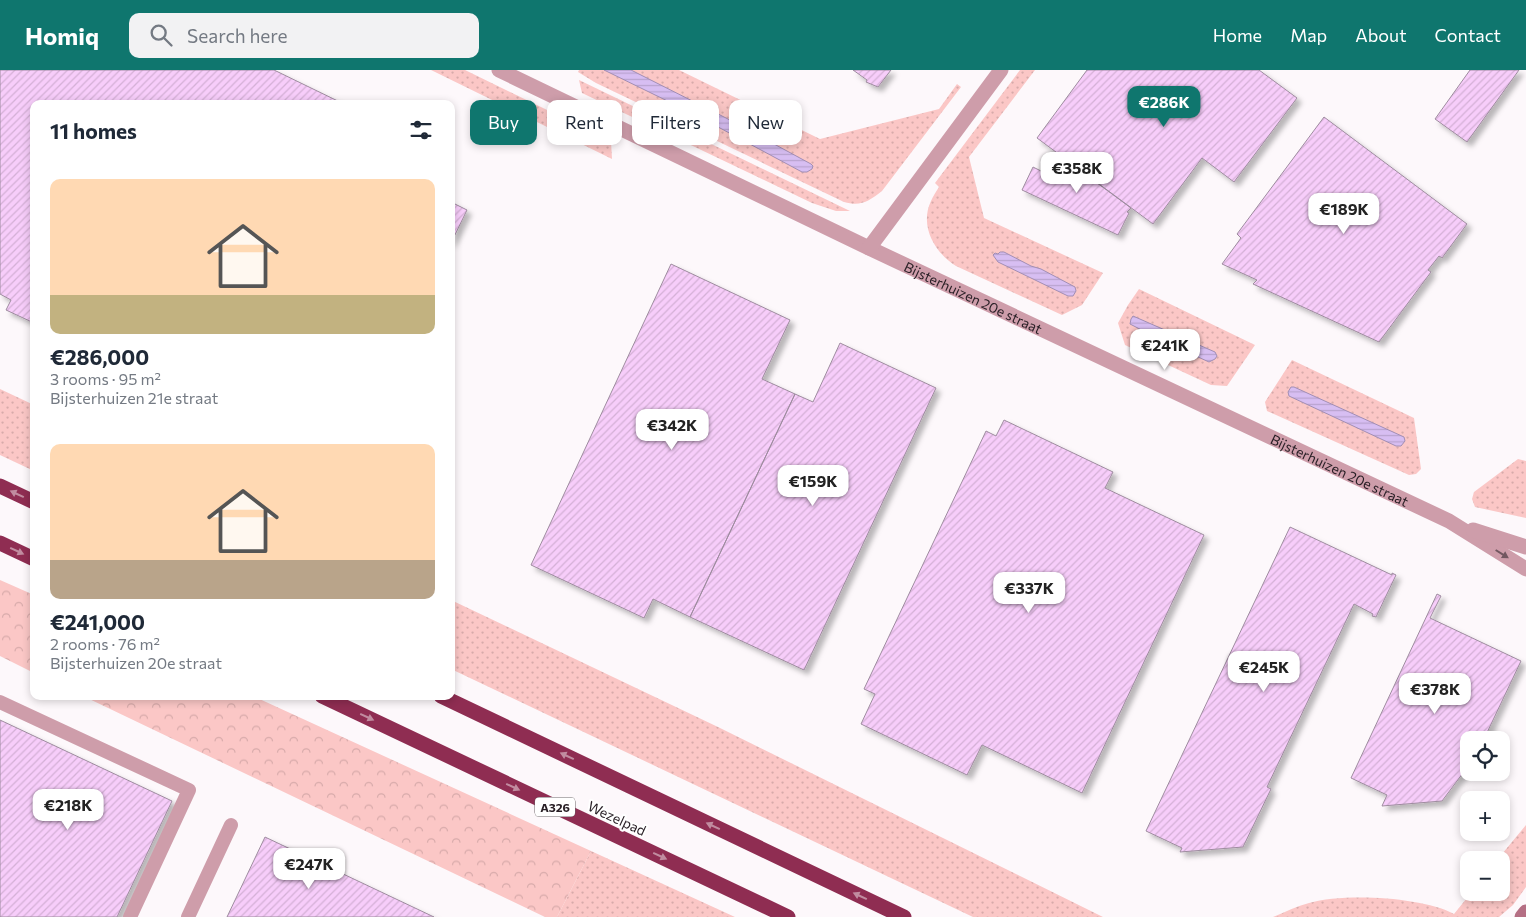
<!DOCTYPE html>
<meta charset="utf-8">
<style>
:root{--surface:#fff;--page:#f2f2f3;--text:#1f2937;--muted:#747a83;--accent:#0f766e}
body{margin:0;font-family:Commissioner,sans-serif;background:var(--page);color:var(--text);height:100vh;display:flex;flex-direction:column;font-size:19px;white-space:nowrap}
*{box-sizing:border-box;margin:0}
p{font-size:16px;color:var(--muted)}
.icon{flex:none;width:28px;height:28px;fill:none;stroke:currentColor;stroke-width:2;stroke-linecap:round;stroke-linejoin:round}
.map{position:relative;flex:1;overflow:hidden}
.details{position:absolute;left:30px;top:30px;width:425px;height:600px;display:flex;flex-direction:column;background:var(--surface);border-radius:10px;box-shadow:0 2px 8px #0003}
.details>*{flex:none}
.hud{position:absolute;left:470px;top:30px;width:475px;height:45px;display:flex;gap:10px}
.tools{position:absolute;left:1460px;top:661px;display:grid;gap:10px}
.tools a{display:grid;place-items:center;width:50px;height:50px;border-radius:10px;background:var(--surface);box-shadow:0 2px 8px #0003;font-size:25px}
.price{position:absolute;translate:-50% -42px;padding:0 11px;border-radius:10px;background:#fff;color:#222;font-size:16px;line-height:32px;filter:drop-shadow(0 1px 2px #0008)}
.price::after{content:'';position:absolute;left:50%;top:30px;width:15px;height:11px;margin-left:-8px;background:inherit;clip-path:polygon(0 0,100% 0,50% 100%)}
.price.active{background:var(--accent);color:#fff}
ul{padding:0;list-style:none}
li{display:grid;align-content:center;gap:10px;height:265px;padding:0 20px}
li span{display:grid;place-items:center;height:155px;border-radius:10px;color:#555}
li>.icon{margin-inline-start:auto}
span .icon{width:90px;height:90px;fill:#fffc;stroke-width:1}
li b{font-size:21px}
h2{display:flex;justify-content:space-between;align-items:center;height:60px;padding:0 20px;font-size:21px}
.chip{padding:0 18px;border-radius:10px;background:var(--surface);box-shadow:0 2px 8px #0003;font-size:18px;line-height:45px}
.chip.active{background:var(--accent);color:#fff}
header{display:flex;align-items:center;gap:30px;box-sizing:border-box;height:70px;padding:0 25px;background:var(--accent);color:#fff}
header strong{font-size:24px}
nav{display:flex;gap:28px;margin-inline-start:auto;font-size:18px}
.search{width:350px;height:45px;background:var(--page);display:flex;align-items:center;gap:12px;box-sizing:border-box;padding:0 18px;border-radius:10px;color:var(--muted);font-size:19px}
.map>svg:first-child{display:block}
.grass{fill:url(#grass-dots)}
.forest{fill:url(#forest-crowns)}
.water{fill:url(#water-rules);stroke:#a28eb4}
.building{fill:url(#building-hatch);stroke:#9e8c9f;filter:url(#shadow)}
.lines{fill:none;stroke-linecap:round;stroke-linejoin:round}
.lane{stroke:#ce9daa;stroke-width:14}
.street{stroke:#ce9daa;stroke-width:15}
.secondary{stroke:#b56f84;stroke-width:15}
.highway{stroke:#8f2d52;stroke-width:15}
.oneway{fill:#c18ca0}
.oneway2{fill:#725760}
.labels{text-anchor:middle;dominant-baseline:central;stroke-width:4;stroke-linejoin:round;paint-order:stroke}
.shield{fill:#fff;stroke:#686266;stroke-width:1}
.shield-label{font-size:12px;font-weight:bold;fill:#271e24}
.street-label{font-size:14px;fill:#271e24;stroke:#fff}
</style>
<header>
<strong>Homiq</strong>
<div class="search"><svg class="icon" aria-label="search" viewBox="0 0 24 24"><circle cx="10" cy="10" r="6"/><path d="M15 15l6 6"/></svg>Search here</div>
<nav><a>Home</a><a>Map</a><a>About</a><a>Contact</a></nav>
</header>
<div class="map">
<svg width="1526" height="847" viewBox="0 0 1526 847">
<defs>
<pattern id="grass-dots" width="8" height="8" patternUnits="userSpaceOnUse" patternTransform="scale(1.25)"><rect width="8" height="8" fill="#fbc7c6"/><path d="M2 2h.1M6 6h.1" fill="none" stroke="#d7aaaa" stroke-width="1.8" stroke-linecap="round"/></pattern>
<pattern id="forest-crowns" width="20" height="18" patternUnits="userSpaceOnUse" patternTransform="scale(1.25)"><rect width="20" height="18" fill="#fbc7c6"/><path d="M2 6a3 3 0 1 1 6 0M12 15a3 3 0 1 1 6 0" fill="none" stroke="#d7aaaa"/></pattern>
<pattern id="water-rules" width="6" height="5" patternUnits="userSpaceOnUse" patternTransform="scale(1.25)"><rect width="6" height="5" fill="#d7bef2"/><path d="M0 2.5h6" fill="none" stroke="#b9a3cf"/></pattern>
<pattern id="building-hatch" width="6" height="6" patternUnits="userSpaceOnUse" patternTransform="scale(1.25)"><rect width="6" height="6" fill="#f7cdfa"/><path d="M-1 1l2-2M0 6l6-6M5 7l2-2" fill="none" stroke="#d4b0d6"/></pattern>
<filter id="shadow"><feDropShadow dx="4.5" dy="4.5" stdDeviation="2.5" flood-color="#0004"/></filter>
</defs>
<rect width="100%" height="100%" fill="#fdf8fb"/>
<path class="grass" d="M431,0H465L611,71L612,89Z
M579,0H679L820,69L939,39L957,14L961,17L882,121C869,131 861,137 844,132L596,13L578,2Z
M1020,0H1035L969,87L984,148L1103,203L1082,235L1062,245L956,196C935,183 919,156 931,131C933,126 936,122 939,117L935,113Z
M579,10L850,141H836L812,133L582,23Z
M1139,219L1255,275L1227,316L1211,315L1125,275L1118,253L1128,235Z
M1292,290L1414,348L1421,399L1416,404L1409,405L1267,341L1265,332Z
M0,319L34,335V401L0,385Z
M1518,389L1526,391V448L1475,437L1472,429L1474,422Z
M451,530L718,657L1103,847H973L451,599Z
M1526,755V817L1513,835L1499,847H1273C1285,842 1297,836 1309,833C1345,823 1422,827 1454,844L1471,823L1501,822V790H1497Z
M591,781L735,847H557Z"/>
<path class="forest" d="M0,510L34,525V603L0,586Z
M83,626H253L591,781L557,847H545Z"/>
<path class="water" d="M604,0H631L726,48L811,94L813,96L812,99L807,102H802L692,43Z
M1000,182H1004L1031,196L1041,199L1075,217L1076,221L1073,226H1068L998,192L993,185L995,183L998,184Z
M1133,246L1215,282L1217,286L1215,289L1209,292L1161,270L1130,254L1131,249Z
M1291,317H1294L1404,367L1405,371L1401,376H1396L1289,326L1288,322Z"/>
<path class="building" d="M0,0H274L344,34H34V253L6,240L11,230L0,224Z
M853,0H891L878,17L866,12L867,10Z
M1087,0H1259L1297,28L1234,112L1202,88L1153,154L1037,68Z
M1470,0H1519L1467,72L1435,49Z
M1324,47L1467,154L1442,188L1439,186L1428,200L1431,202L1379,272L1253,214L1257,210L1222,194L1241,168L1237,164Z
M1055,82L1131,138L1127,142L1129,143L1118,165L1022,120L1033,97L1041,101Z
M451,132L467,140L451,173Z
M671,194L790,250L762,309L795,324L690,547L653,529L644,548L531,495Z
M840,273L936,318L804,600L690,547L795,324L813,332Z
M1004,350L1113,402L1105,418L1204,465L1082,723L982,675L967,705L861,654L875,624L864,619L986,361L996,366Z
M1290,457L1392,505V503L1396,505L1376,547L1372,546L1373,544L1354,534L1267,717L1271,719L1243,777L1180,782L1182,778L1146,761Z
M1437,524L1441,526L1430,548L1521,591L1484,669L1486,670H1469V695L1442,731L1382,736L1387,725L1351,708Z
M0,650L172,731L117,847H0Z
M265,767L434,847H227Z"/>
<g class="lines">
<path class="lane" d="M0,632L189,720L130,847
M188,847L231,755"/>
<g class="street">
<path id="s1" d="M499,0L869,178L1449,451L1526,499"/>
<path d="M869,178L1001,0"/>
<path d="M1473,460L1526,477"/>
</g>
<path class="secondary" d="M1522,847L1526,842"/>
<path class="highway" d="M0,416L34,432
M0,473L34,489
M322,626L788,847
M441,626L904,847"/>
</g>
<defs><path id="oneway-solid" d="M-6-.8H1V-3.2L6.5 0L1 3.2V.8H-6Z" transform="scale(1.25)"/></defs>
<g class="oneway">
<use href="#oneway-solid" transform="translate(17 424) rotate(-155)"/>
<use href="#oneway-solid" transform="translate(17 481) rotate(25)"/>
<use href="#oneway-solid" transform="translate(367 647) rotate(25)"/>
<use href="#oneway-solid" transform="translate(567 686) rotate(-155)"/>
<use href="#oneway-solid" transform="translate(513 717) rotate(25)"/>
<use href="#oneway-solid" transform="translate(713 756) rotate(-155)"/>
<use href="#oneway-solid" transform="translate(660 786) rotate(25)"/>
<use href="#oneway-solid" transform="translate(860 826) rotate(-155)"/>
</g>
<use class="oneway2" href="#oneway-solid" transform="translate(1502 484) rotate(32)"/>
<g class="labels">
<rect class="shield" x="535" y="727.5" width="40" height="19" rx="4"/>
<g class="shield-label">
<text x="555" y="737">A326</text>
</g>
<g class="street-label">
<text stroke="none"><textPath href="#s1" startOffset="526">Bijsterhuizen 20e straat</textPath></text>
<text stroke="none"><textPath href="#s1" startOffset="931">Bijsterhuizen 20e straat</textPath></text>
<text transform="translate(617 748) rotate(25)">Wezelpad</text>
</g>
</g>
</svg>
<div class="tools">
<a><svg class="icon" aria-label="locate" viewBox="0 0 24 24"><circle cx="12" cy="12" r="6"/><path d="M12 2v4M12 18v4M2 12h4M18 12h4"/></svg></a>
<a>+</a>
<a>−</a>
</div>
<b class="price active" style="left:1164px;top:58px">€286K</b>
<b class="price" style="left:1077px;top:124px">€358K</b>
<b class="price" style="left:1344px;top:165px">€189K</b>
<b class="price" style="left:1165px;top:301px">€241K</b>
<b class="price" style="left:672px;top:381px">€342K</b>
<b class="price" style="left:813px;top:437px">€159K</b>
<b class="price" style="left:1029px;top:544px">€337K</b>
<b class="price" style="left:1264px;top:623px">€245K</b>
<b class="price" style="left:1435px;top:645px">€378K</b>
<b class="price" style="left:68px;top:761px">€218K</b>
<b class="price" style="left:309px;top:820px">€247K</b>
<div class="hud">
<a class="chip active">Buy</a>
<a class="chip">Rent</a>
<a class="chip">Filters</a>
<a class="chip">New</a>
</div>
<section class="details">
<h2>11 homes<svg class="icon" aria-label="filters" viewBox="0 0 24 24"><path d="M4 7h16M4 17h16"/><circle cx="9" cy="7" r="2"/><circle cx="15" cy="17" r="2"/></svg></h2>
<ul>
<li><span style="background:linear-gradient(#ffd9b3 75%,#c2b280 0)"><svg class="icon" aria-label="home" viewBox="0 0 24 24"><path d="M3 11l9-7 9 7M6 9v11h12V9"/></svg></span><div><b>€286,000</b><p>3 rooms · 95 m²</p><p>Bijsterhuizen 21e straat</p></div></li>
<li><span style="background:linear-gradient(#ffd9b3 75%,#b9a48a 0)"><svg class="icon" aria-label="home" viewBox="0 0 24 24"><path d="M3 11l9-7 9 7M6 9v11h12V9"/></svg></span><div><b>€241,000</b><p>2 rooms · 76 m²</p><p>Bijsterhuizen 20e straat</p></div></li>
</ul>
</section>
</div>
